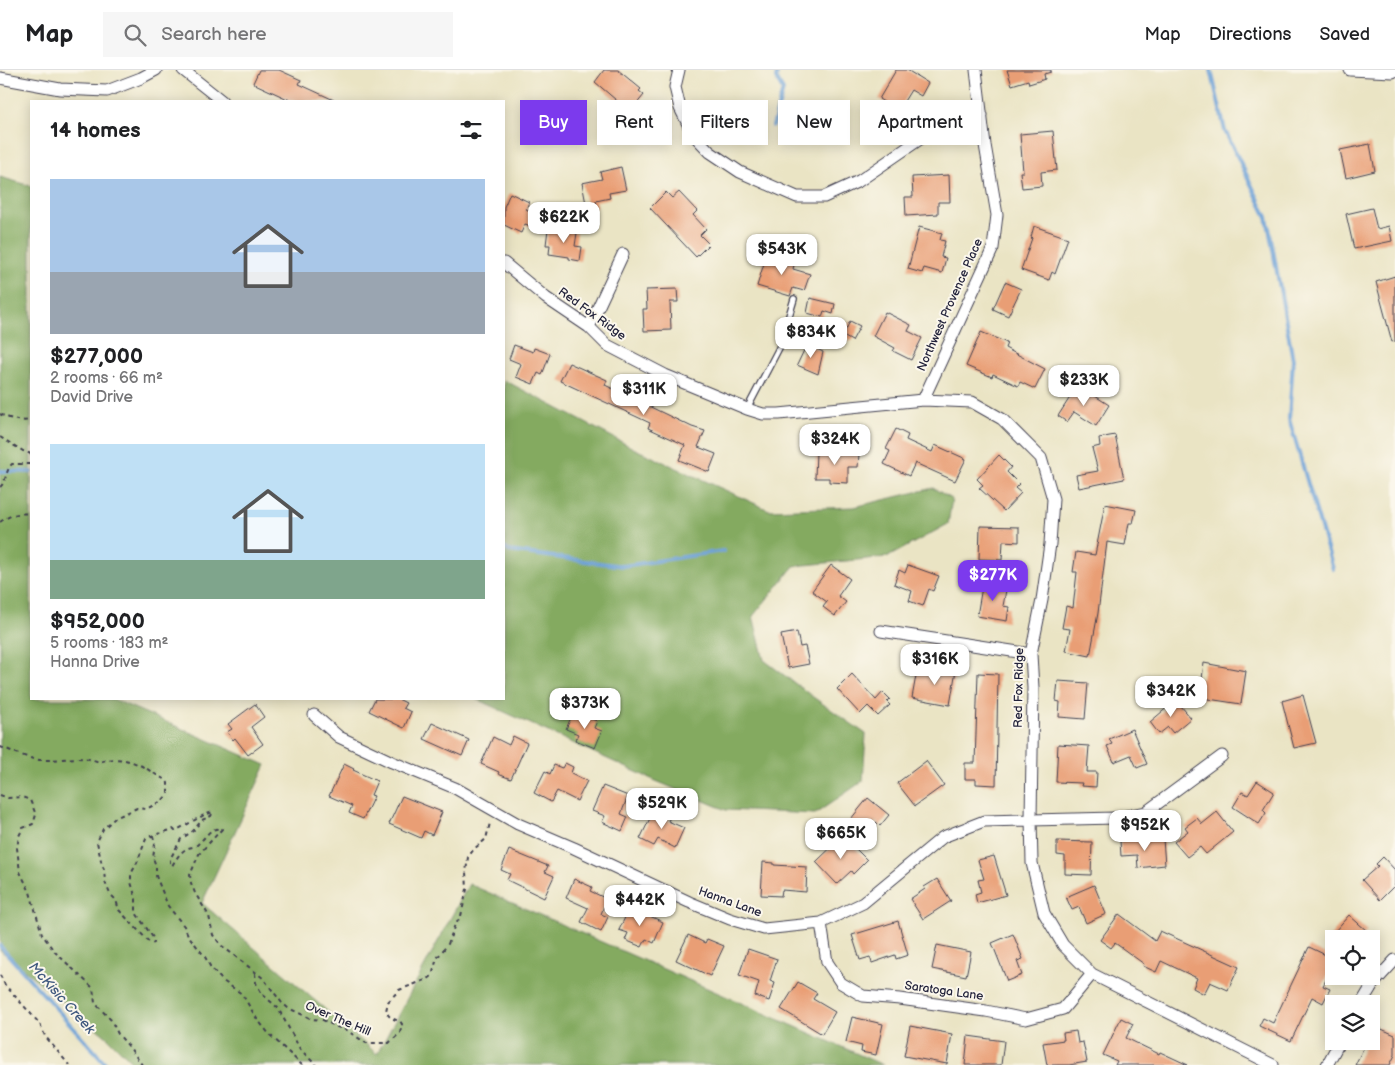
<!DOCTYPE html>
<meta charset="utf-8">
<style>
:root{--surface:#fff;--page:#f6f6f6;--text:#202124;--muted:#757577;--line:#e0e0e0;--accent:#7c3aed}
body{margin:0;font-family:"Balsamiq Sans",sans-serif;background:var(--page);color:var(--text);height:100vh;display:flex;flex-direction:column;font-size:19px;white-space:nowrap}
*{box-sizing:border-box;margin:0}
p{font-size:16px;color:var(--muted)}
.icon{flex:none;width:28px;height:28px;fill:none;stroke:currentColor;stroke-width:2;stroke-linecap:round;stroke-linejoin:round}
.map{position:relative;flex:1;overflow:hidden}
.panel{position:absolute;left:30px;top:30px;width:475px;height:600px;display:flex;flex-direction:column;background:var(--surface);border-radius:0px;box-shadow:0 2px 12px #0003}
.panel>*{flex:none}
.hud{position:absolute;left:520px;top:30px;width:475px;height:45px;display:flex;gap:10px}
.buttons{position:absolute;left:1325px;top:860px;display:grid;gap:10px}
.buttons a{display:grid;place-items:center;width:55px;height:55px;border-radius:0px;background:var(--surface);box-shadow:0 2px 12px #0003;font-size:25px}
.price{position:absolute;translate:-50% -42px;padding:0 11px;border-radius:10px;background:#fff;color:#222;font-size:16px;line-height:32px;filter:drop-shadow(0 1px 2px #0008)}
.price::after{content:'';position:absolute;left:50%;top:30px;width:15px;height:11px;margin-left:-8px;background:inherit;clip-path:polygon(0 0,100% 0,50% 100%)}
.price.selected{background:var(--accent);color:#fff}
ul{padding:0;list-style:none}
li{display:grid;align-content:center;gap:10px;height:265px;padding:0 20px}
li span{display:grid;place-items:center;height:155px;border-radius:0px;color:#555}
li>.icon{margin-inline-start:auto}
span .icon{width:90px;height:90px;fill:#fffc;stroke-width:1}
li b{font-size:21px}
h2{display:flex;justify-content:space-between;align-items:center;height:60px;padding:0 20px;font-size:21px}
.tag{padding:0 18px;border-radius:0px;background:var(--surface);box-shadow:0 2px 12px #0003;font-size:18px;line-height:45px}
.tag.selected{background:var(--accent);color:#fff}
header{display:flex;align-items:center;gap:30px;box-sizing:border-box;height:70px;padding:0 25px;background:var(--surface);border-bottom:1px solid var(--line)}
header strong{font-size:24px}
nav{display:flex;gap:28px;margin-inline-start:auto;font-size:18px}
.search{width:350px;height:45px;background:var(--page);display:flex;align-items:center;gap:12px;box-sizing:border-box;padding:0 18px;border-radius:0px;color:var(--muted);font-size:19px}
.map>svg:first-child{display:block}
.forest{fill:#84aa60;stroke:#53664e}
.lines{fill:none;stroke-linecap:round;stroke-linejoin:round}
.stream{stroke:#679ed5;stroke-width:4}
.building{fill:#e99e74}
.service-casing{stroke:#403f50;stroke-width:8}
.minor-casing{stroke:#403f50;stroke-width:13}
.path{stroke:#403f50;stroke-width:2;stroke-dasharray:4 4;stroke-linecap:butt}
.service{stroke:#fff;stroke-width:5.5}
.minor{stroke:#fff;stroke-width:11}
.labels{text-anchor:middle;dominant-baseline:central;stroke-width:4;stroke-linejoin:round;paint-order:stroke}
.street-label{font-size:12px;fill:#22223b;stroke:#fbf7ec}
.water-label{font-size:14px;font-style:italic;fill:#415a80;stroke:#fbf7ec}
</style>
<header>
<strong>Map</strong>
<div class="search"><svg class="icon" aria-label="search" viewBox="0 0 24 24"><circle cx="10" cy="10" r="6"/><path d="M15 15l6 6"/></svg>Search here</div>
<nav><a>Map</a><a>Directions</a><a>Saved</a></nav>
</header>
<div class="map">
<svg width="1395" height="995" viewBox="0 0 1395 995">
<rect width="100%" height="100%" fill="#fbf7ec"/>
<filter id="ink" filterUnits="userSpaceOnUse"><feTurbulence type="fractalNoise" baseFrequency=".02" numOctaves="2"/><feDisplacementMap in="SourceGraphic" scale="10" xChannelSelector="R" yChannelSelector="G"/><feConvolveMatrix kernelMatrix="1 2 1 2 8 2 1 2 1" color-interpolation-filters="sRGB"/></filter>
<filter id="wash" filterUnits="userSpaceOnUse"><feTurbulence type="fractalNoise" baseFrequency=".0096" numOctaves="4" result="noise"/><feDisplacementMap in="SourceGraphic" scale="20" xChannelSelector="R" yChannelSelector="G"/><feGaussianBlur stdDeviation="1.12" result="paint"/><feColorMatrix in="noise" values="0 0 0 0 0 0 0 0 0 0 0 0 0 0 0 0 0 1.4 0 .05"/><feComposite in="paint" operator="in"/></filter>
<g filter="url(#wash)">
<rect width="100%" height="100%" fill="#eae4c4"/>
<path class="forest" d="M0,107L31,116V629H113L266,695L202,833L377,984L469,814L883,995H135L107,967L0,880Z
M504,310L635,379L769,440L854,437L933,418L952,429L948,454L888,487L794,496L753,546L764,590L813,627L866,664L863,711L815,744L726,740L656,711L476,629H504Z"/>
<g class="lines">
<path class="stream" d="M1211,0L1225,61L1267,147L1293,290L1289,349L1333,499
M773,56L783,20L776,8L778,0
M0,401L31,402
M504,478L509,481L623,496L723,481
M0,876L107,995"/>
</g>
<g id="blocks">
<path class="building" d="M259,0H279L301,10L299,14L336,31H292L253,13Z
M604,0H618L641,19L639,21L644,25L630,42L595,12Z
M896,0H907L928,13L921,26L911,20L898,41L879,29Z
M1007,0H1051V2L1044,4L1045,9L1029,14L1028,10L1012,15Z
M1053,61L1057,100L1041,102L1042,116L1022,118L1020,102H1023L1020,64Z
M1370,74L1375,101L1346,108L1340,80Z
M621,97L626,120L609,123L610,128L596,131L597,137L587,139L582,113L602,109L600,102Z
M949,105L950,132H938V144L906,146L905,127H913L912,107Z
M666,122L672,128L679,122L697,141L693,145L706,159L700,165L709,174L696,187L650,138Z
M510,123L529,132L526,139L538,145L533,157L525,154L521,163L504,155V137Z
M1372,138L1377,159L1389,156L1392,171L1354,179L1346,144Z
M1034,156L1068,168L1055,204L1052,202L1049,210L1021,200L1032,168L1031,167Z
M919,157L942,163L940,170L945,171L941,187L946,188L942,203L924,198L922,203L908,199Z
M548,159L577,163L575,176L582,177L580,191L569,189V187L549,184L550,175H546Z
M774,184L795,191L793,199L810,204L804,221L793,218L790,226L757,216L765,190L772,192Z
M1395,206V271L1392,272L1376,212Z
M1005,212L1021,219L1008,246L993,239Z
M677,219L678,232H670L671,260L644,261L643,239H647L646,220Z
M810,228L835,234L833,244L824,241L822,247L807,243Z
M885,242L911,255L908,261L922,268L911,290L893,281L895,278L873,266Z
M850,251L860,256L852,271L843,266Z
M981,262L1007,273L1005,278L1045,299L1035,319L1020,312L1018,316L993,304L992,307L966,296Z
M807,274L823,282L818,304L797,295Z
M514,275L533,282L534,278L550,284L542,305L538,303L533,314L516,307L521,294L509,289Z
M569,293L607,310L605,315L692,357L705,361L698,377L716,384L709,402L679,390L685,375L648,358L650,353L560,311Z
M1078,315L1109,335L1096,356L1074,342L1067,352L1058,346Z
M896,359L908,365L906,370L932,382L935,375L966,389L955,411L915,393L909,406L884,394L890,381L886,379Z
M1115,365L1124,409L1079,418L1076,405L1098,401L1092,378L1100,376L1099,368Z
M816,382L859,384L858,397H848V413L829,412V408H815Z
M999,385L1011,397L1007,402L1019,414L1015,418L1021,423L1004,441L979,418L983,415L977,409Z
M1105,434L1136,440L1133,453H1129L1125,475L1107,472L1098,543L1090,586L1066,581L1070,559L1062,558L1066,536L1073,538L1077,502H1073L1076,482L1095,485Z
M980,456L1019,457V472L1003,471L1002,490L979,489Z
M831,495L850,509L838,526L846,532L835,546L823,537L827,532L812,521Z
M908,495L939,506L933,521L929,519L923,536L909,531L912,521L894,514L899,500L905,503Z
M983,511L1007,515L1003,536L1009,537L1007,551L977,546Z
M797,562L800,577L805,576L809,594L788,598L781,565Z
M1204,593L1246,601L1241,634L1195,627L1197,609H1202Z
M925,598L942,601L943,598L956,600L950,635L912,628L917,600L924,601Z
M978,603L998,604L996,715L976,714V709H965V693H975Z
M852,604L876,630L883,622L890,629L887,632L890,635L878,646L868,636L860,644L837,619Z
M1058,611L1088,613L1085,649L1059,647L1060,632L1056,631Z
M1303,625L1316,673L1294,678L1282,631Z
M375,629H398L406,633L403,638L411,642L404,658L369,641Z
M1176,630L1191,648L1173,663L1168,657L1159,664L1150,652Z
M255,634L264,647L251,657L263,674L248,685L235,668L233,670L227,662L232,659L228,654Z
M572,645L582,649L583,646L597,651L594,658L602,661L595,678L575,670L578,664L566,659Z
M432,653L469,670L462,686L424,669Z
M1132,659L1147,694L1137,698L1131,685L1114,692L1107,676L1112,674L1109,669Z
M513,666L527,673L511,709L498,704L499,702L481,694L493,667L509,675Z
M1058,674L1089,676L1087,702H1097L1096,717L1081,716L1082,713L1056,712Z
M926,691L944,715L915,736L897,713Z
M565,693L573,697L571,703L587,711L577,731L557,721L551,732L534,723L545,701L550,704L554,695L562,698Z
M344,694L354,699L353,700L377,711L371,725L374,726L363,749L349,743L352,736L329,726Z
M1257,711L1274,722L1263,740L1266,743L1259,754L1233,737L1242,722L1248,725Z
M603,716L628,726L621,744L628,747L622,761L602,752L605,746L592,741Z
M402,726L442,742L432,765L424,761L421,768L389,754Z
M868,728L889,745L880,756L876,752L866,764L850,750Z
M654,740L670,747L668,751L684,758L675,778L658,769L654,776L640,769Z
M1217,742L1233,762L1206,784L1200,777L1187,787L1174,772L1188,761L1185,757L1197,748L1202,754Z
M843,766L867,790L853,804L851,801L837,814L816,792Z
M1145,769V771L1163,769L1165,795L1138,798L1137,785L1121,786L1120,771Z
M1057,771L1092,772L1091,805L1065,804V786L1057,785Z
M509,780L548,796L545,802L554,806L544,828L507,810L510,804L501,800Z
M994,786L1006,825L977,833L975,824L981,822L978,810L984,809L978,790Z
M1383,787L1395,800V815L1380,830L1362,810L1378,796L1376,794Z
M763,792L774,793V795L807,797L806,822L782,820L781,826L761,825Z
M574,809L592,817L590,821L607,829L601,844L608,847L601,862L581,852L588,838L566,828Z
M937,809L951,831L923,849L910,829L925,819L924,817Z
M1094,815L1106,844L1086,853L1079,837L1072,840L1066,827Z
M630,837L663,852L654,873L646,869L642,877L625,870L628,863L619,860Z
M1119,844L1155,871L1160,861L1239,897L1228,920L1210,912L1204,924L1193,918L1197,908L1161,891L1156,902L1143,896L1144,894L1115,873L1111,878L1100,870Z
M1349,845L1367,861L1360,869H1328Z
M898,851L908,885L896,889L895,885L872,893L870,887L860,890L852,865Z
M1013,864L1023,889L1017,891L1022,905L1007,911L992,873Z
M688,865L705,873L707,869L724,876L710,906L676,890Z
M937,875L971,882L966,906L932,899Z
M1309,877L1334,889V893L1323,916L1330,919L1323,933L1312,927L1291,971L1259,956L1263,948L1273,953Z
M748,879L777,889L770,911L775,913L769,931L755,926L759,912L739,905Z
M798,912L817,923L813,929L835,942L822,964L781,939Z
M852,947L883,954L876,985L861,982L862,976L846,972Z
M1121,948L1133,954L1126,968L1159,984L1160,982L1188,995H1115L1117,991L1103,985Z
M910,956L952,964L947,994L904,986Z
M1377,957L1395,965V985L1390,995H1355L1364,977L1367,978Z
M1076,961L1078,973L1083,972L1087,992L1069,995H1047L1043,973L1064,970L1063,963Z
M968,966L1004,971L1001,995H965Z"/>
</g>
</g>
<g filter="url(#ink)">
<use href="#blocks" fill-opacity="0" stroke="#403f50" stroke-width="1"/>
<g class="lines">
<defs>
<path id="service" d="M747,339L780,276L794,229"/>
<path id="minor" d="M183,0L222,31
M679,0L675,17L680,38L693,64L710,82L740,102L797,127H824L859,111L939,56L982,45
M1350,0L1393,2
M0,8L60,19L107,21L141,8L156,0
M504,193L546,228L589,257L607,275L665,305L747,339L763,344H779L923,330L972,332L1002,349L1041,388L1053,429L1050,474L1042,530L1031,584L1033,618L1031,749L1032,793L1044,843L1063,875L1092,904L1273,995
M589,257L623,184
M923,330L993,178L997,145L985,75L976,0
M881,561L1031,584
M314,645L339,667L392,692L455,718L518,754L574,778L689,832L730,849L764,859L821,853L863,833L943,767L984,751L1116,748L1146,742L1222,686
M821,853L827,892L841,913L863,926L900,929L986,941L1026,949L1063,939L1092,904
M1361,934L1373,914L1395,890
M1327,995L1340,971"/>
</defs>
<use href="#service" class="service-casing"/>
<use href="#minor" class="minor-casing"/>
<path class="path" d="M0,344C10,349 20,352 31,350
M0,367L23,381L31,384
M0,417C7,411 5,401 12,394H31
M0,452C10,445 19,442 31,444
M0,677C14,681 27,689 41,690C61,691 80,684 99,692C121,685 137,692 155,704C160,707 165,709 168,713V724L162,731L146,739L137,738L115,748L103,759L97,772L102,795L104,799L105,812L110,824L116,830L119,840L151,874L154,873V869L136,843V829L131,812V804L137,793L146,769C153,764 164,763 173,759L175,761L204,745L213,742L211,746L202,750L193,761L181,769L170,789V793L172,796C176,789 181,781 188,778C192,777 196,777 199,773C207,766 210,757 222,759L199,784L190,805L191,813L195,823L209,846L213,865L222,876L263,908L282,933L288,938L312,949L323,950L337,957L346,960L366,973H389L400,963L402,954L400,951C393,949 389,948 386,941L388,932L399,920L428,909L432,906L437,888L448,874L454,857L461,846L467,819L466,802L468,787L474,779L486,769L490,753
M0,725L8,728L22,727L30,730L36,745L33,754L23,758L19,766L17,778L20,802L30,822L42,864L54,881L93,918L95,933L111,950L118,964L130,978L142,995
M153,766L155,774L153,788L156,796V806L168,836L184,856L188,865L205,887L211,898L223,911L242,924L257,949L270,965L302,995
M255,903L256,913L262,924L278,938L300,979L316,995
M0,905L5,915L40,954L45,966L69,995"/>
<use href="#service" class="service"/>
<use href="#minor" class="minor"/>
</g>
</g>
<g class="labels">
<g class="street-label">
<text transform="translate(950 235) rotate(-66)">Northwest Provence Place</text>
<text transform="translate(592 244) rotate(36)">Red Fox Ridge</text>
<text transform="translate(1019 618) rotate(-89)">Red Fox Ridge</text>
<text transform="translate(730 832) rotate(20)">Hanna Lane</text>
<text transform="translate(944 921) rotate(8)">Saratoga Lane</text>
<text transform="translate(338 949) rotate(23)">Over The Hill</text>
</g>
<g class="water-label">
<text transform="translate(62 928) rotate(48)">McKisic Creek</text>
</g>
</g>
</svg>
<div class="buttons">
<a><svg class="icon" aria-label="locate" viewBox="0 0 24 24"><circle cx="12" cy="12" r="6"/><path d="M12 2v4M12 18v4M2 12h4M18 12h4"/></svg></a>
<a><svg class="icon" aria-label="layers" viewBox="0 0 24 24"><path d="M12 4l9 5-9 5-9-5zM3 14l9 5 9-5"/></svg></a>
</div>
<b class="price" style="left:564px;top:174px">$622K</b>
<b class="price" style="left:782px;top:206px">$543K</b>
<b class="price" style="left:811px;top:289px">$834K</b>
<b class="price" style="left:1084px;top:337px">$233K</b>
<b class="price" style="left:644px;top:346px">$311K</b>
<b class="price" style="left:835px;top:396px">$324K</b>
<b class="price selected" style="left:993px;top:532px">$277K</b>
<b class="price" style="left:935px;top:616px">$316K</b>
<b class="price" style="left:1171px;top:648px">$342K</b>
<b class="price" style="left:585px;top:660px">$373K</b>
<b class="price" style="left:662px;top:760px">$529K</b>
<b class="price" style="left:1145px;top:782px">$952K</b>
<b class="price" style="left:841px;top:790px">$665K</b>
<b class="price" style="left:640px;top:857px">$442K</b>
<div class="hud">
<a class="tag selected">Buy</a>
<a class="tag">Rent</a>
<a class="tag">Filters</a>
<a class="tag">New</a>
<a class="tag">Apartment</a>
</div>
<section class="panel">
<h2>14 homes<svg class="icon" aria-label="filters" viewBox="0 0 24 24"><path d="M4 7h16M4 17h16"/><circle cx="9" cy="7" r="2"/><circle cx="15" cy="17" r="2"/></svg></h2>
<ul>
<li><span style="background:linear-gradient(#a9c7e8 60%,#9aa5b1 0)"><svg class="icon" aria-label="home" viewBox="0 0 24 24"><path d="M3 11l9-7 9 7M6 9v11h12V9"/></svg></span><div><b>$277,000</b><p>2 rooms · 66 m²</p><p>David Drive</p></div></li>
<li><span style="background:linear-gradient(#bfe0f5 75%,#7fa58c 0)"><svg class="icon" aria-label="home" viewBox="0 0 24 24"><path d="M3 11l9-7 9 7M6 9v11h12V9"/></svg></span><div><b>$952,000</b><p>5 rooms · 183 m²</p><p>Hanna Drive</p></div></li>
</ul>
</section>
</div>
